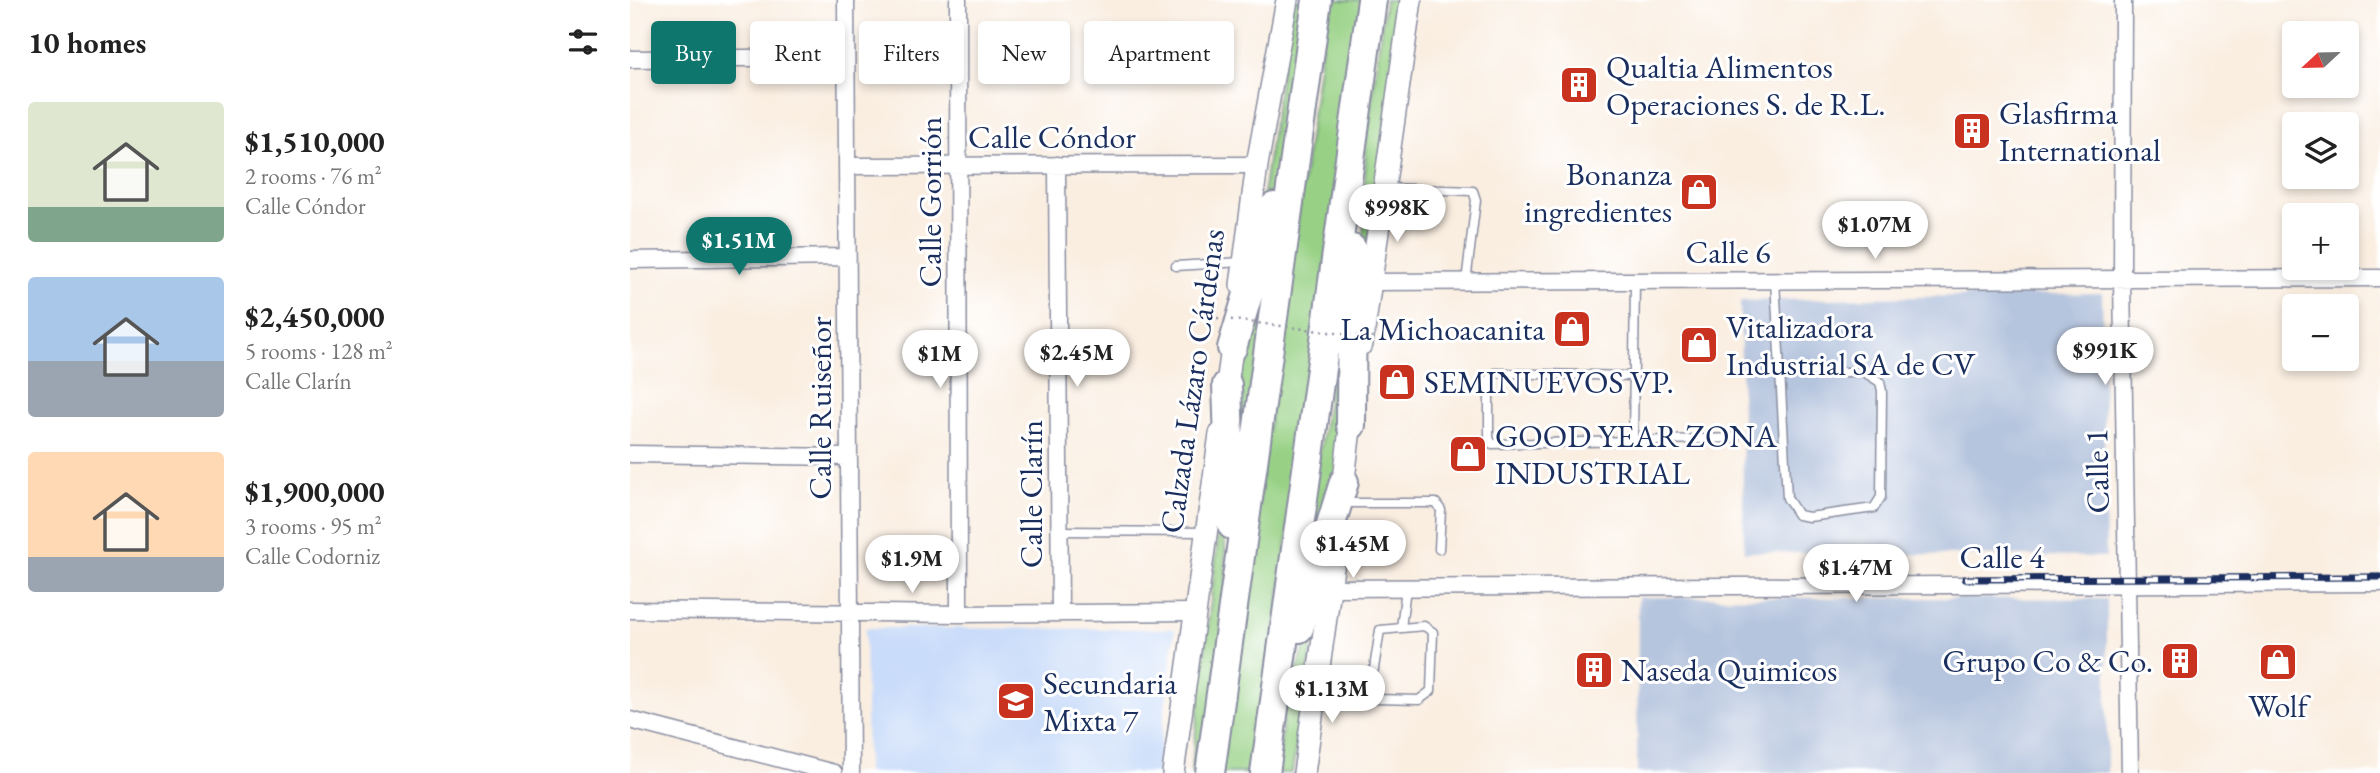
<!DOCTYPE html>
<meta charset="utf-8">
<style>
:root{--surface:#fff;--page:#f2f2f2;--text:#222;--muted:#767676;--accent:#0f766e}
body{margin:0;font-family:"EB Garamond",serif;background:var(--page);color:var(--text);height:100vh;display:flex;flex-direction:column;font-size:26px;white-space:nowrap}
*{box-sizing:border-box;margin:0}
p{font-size:23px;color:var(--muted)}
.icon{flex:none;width:38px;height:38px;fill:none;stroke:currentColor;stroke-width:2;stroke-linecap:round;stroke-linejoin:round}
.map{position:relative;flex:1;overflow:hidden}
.side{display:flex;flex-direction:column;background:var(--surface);width:630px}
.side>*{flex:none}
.hud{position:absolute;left:21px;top:21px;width:665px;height:63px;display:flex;gap:14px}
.needle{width:46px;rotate:248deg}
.tools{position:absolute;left:1652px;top:21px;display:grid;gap:14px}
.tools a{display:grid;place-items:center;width:77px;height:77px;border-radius:7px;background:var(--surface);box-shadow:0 4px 10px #0003;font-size:35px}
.price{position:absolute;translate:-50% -60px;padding:0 16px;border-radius:24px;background:#fff;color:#222;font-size:23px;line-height:46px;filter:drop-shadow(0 2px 4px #0008)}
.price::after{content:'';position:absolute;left:50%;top:42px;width:21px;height:16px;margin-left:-10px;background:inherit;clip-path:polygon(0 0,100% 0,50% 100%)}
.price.active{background:var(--accent);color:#fff}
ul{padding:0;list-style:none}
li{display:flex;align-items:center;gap:21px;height:175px;padding:0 28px}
li span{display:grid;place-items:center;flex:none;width:196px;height:140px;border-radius:7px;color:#555}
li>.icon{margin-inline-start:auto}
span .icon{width:84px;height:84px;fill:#fffc;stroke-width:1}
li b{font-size:30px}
h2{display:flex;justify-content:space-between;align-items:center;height:84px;padding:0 28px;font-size:30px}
.tag{padding:0 24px;border-radius:7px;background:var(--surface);box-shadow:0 4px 10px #0003;font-size:24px;line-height:63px}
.tag.active{background:var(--accent);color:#fff}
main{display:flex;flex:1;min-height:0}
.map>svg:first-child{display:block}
.built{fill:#c9dcf9}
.industrial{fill:#b6c5de}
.green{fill:#98d185;stroke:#5a8072;stroke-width:2}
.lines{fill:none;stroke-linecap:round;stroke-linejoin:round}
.lane-casing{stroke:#8a8ea0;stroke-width:11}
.street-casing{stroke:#8a8ea0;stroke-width:19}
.secondary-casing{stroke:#8a8ea0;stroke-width:24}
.highway-casing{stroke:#8a8ea0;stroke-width:32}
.lane{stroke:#fff;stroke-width:8}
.street{stroke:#fff;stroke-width:16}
.secondary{stroke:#fff;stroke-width:21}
.highway{stroke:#fff;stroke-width:28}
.rail-casing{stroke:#1b2f5e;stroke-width:7}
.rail{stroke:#fff;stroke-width:4.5;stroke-dasharray:13;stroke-linecap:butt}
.path-bridge{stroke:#8a8ea0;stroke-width:2.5;stroke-dasharray:2 5;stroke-linecap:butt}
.labels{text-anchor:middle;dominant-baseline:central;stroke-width:6;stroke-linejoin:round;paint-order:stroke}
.poi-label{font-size:32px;fill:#1b2f5e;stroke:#fff;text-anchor:start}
.street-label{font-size:32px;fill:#1b2f5e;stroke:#fff}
</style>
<main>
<section class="side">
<h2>10 homes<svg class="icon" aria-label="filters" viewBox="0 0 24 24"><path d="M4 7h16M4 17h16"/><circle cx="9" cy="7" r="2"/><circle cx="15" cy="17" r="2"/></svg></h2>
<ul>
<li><span style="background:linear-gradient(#dfe7d0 75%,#7fa58c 0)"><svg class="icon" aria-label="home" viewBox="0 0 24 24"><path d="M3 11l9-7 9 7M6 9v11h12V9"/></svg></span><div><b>$1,510,000</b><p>2 rooms · 76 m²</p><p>Calle Cóndor</p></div></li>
<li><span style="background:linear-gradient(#a9c7e8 60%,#9aa5b1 0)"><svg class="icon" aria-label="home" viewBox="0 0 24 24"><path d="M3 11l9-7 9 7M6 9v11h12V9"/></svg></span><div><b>$2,450,000</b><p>5 rooms · 128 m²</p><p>Calle Clarín</p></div></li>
<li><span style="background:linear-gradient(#ffd9b3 75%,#9aa5b1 0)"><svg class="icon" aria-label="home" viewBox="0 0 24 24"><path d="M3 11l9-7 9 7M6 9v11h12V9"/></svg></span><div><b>$1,900,000</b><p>3 rooms · 95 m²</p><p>Calle Codorniz</p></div></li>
</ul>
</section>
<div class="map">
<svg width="1750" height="773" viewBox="0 0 1750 773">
<rect width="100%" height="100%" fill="#fff"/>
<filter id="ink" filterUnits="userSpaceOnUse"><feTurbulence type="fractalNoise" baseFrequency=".0143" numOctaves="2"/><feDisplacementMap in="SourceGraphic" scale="14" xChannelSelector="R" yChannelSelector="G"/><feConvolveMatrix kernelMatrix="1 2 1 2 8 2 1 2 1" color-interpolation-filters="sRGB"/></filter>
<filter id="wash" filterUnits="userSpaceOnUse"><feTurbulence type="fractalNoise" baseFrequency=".00686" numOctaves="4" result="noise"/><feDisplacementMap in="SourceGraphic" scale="28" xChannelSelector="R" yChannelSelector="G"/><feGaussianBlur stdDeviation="1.57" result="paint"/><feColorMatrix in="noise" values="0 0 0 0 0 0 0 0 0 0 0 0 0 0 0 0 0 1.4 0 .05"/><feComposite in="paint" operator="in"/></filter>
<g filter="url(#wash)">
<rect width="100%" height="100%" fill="#faeee1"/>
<path class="built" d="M235,628L545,629L527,773H237Z"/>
<path class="industrial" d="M1472,293L1476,557L1114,552L1110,301Z
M1008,597L1477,599V773H1007Z"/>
<path class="green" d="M662,0H681L670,89L625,247Z
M698,0H732L625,773H591Z
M755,0H773L732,282L736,143Z
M655,191L608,516L612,338Z
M719,263L708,475L665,612Z
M593,494L597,599L573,773H561Z
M690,598L662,773H647L654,713Z"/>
</g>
<g filter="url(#ink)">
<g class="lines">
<defs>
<path id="lane" d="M757,188L843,191L846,200L836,282
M546,266L612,262
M1145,280L1157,498L1168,515L1179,517L1244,508L1251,497L1252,391L1250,382L1234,372H1150
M1005,281L1003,441L1105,438
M1003,441L862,444L859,438V379L865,373L1004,376
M714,503H806L811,510L809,549
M430,531L576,532
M794,626L803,632L801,691L789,700L745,699L740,694L750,630Z
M771,628L776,588"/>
<path id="street" d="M216,0L221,773
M328,0L329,614
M1493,0L1492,279L1500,773
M0,59L216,57
M427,165L430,612
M217,166L627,165
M0,260L217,257
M740,282L1750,278
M0,454L218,457
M701,588L1750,583
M0,610L329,614L565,612
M0,720L204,773"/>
<path id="secondary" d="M611,285L627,165L657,0
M732,344L781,0
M595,399L604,334
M712,497L722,411
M543,773L590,434
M674,773L708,533"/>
<path id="highway" d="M602,348L644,207
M597,385L602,525
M721,425L722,249
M669,628L714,482
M580,773L687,0
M635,773L742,0"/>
</defs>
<use href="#lane" class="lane-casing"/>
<use href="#street" class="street-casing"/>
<use href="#secondary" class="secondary-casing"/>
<use href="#highway" class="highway-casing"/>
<use href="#lane" class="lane"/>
<use href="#street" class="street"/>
<use href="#secondary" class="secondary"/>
<use href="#highway" class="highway"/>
<defs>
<path id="rail" d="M1335,579L1750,577"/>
</defs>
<use href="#rail" class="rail-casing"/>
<use href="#rail" class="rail"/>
<path class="path-bridge" d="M587,318L746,338"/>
</g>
</g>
<defs>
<symbol id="building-square" viewBox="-11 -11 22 22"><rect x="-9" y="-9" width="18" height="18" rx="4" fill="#c8321e" stroke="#fff"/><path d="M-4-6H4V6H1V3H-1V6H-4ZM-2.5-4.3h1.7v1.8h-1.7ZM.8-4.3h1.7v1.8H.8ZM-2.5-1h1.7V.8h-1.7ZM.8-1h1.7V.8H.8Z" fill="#fff"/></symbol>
<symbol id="shop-square" viewBox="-11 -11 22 22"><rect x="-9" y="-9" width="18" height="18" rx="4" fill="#c8321e" stroke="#fff"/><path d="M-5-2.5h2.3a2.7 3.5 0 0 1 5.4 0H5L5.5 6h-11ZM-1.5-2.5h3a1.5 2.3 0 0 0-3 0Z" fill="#fff"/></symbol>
<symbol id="school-square" viewBox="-11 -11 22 22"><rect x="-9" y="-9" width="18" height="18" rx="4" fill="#c8321e" stroke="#fff"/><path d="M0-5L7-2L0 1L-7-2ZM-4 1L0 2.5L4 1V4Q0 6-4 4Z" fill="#fff"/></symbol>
</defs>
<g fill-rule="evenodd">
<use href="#building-square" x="927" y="63" width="44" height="44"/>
<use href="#building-square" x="1320" y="109" width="44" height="44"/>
<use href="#shop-square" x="1047" y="170" width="44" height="44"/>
<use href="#shop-square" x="920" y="307" width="44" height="44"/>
<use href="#shop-square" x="1047" y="323" width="44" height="44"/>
<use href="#shop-square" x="745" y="360" width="44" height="44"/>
<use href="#shop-square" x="816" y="432" width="44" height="44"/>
<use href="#building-square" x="1528" y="639" width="44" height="44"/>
<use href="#shop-square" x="1626" y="640" width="44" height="44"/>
<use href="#building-square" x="942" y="648" width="44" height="44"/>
<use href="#school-square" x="364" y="679" width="44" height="44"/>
</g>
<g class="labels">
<g class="poi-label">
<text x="976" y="67">Qualtia Alimentos<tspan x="976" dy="37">Operaciones S. de R.L.</tspan></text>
<text x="1369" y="113">Glasfirma<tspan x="1369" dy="37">International</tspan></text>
<text x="1042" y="174" text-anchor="end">Bonanza<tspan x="1042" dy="37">ingredientes</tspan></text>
<text x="1096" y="327">Vitalizadora<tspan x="1096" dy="37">Industrial SA de CV</tspan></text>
<text x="915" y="329" text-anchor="end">La Michoacanita</text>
<text x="794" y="382">SEMINUEVOS VP.</text>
<text x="865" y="436">GOOD YEAR ZONA<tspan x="865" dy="37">INDUSTRIAL</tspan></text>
<text x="1523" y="661" text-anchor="end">Grupo Co &amp; Co.</text>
<text x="991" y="670">Naseda Quimicos</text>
<text x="413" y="683">Secundaria<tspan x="413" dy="37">Mixta 7</tspan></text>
<text x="1648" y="706" text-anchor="middle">Wolf</text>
</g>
<g class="street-label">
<text x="422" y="137">Calle Cóndor</text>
<text transform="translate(300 202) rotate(-90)">Calle Gorrión</text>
<text x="1098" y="252">Calle 6</text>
<text transform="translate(562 381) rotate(-82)">Calzada Lázaro Cárdenas</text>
<text transform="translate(190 408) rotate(-90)">Calle Ruiseñor</text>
<text transform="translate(1467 471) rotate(-91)">Calle 1</text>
<text transform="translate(401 494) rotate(-90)">Calle Clarín</text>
<text x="1372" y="557">Calle 4</text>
</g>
</g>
</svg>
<div class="tools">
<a><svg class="needle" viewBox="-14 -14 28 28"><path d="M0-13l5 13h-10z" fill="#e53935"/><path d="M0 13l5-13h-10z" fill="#767676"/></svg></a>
<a><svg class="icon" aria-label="layers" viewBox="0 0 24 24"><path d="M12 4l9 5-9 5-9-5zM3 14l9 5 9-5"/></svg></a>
<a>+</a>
<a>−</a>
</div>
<b class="price" style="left:767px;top:244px">$998K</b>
<b class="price" style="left:1245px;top:261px">$1.07M</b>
<b class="price active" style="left:109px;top:277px">$1.51M</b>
<b class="price" style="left:1475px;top:387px">$991K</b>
<b class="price" style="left:447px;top:389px">$2.45M</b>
<b class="price" style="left:310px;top:390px">$1M</b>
<b class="price" style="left:723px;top:580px">$1.45M</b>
<b class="price" style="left:282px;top:595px">$1.9M</b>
<b class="price" style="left:1226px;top:604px">$1.47M</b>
<b class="price" style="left:702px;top:725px">$1.13M</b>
<div class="hud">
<a class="tag active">Buy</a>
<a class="tag">Rent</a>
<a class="tag">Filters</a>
<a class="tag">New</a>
<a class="tag">Apartment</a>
</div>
</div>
</main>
